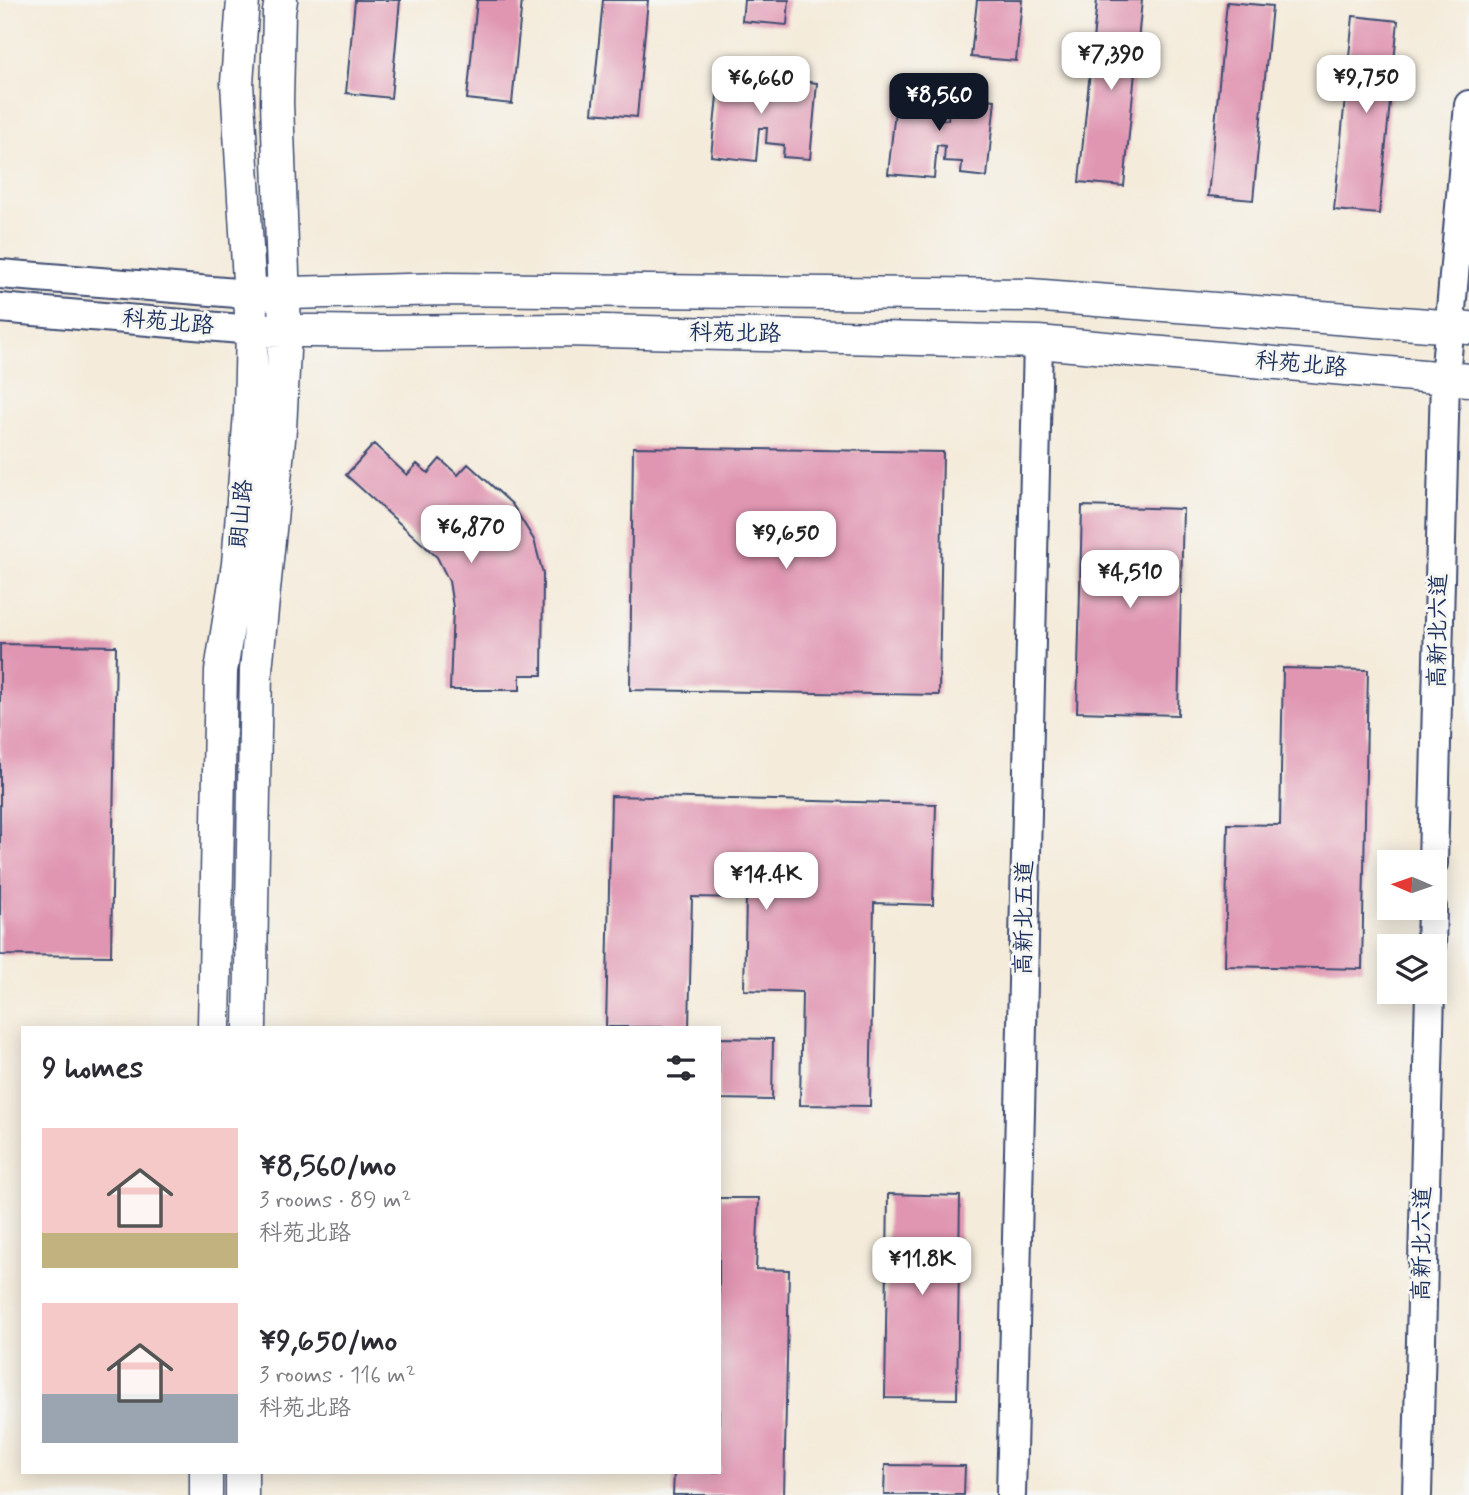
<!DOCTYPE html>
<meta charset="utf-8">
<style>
:root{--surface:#fff;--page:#f2f2f3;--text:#2b2b33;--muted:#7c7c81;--accent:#111827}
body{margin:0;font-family:Mynerve,"LXGW WenKai TC",sans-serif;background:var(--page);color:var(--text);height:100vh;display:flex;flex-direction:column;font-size:26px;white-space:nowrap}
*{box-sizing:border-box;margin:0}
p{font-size:23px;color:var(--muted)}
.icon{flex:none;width:38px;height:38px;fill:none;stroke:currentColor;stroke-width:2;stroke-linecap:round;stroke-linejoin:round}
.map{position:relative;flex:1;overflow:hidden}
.sheet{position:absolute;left:21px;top:1026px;width:700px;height:448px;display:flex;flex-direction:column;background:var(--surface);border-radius:0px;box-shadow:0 4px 18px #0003}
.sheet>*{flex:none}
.needle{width:46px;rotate:272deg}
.buttons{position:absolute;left:1377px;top:850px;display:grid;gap:14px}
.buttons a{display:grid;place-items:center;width:70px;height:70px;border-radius:0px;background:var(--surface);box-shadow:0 4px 18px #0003;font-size:35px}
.price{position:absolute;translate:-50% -60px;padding:0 16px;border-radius:14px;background:#fff;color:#222;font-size:23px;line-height:46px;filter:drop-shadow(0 2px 4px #0008)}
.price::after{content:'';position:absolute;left:50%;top:42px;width:21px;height:16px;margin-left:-10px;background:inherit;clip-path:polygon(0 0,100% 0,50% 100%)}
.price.on{background:var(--accent);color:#fff}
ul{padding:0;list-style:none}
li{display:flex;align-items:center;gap:21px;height:175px;padding:0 21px}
li span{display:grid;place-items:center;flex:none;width:196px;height:140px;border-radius:0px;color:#555}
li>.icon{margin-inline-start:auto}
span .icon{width:84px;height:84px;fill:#fffc;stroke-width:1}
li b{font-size:30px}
h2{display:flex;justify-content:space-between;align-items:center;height:84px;padding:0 21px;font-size:30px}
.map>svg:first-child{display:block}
.building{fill:#e095b1}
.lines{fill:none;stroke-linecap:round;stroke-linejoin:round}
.tertiary-casing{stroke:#3c4b71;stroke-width:32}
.secondary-casing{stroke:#3c4b71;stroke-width:35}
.tertiary{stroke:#fff;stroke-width:28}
.secondary{stroke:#fff;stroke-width:32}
.labels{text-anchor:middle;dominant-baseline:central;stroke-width:6;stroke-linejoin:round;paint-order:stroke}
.street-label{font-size:23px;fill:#1b2f5e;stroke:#f6f6f2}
</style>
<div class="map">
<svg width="1469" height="1495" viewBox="0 0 1469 1495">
<rect width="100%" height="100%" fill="#f6f6f2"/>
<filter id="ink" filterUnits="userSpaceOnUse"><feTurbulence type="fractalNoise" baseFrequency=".0143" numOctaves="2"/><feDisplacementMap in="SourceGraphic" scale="14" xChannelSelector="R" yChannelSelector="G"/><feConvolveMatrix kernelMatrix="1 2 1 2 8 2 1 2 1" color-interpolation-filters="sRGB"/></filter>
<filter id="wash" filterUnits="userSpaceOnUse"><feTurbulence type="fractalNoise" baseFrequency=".00686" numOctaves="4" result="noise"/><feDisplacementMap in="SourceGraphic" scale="28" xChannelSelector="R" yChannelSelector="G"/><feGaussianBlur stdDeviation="1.57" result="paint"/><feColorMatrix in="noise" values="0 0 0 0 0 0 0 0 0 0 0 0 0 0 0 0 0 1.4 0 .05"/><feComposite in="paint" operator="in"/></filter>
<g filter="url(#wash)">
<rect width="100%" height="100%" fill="#f4ebda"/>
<g id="blocks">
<path class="building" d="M355,0H400L391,98L346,93Z
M477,0H522L512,104L467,99Z
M603,0H648L637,117L592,113Z
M744,0H789L787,25L742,21Z
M977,0H1022L1016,61L971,57Z
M1097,0H1142L1124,186L1079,182Z
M1227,2L1272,6L1253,200L1208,196Z
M1353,16L1398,21L1379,214L1334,210Z
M720,66L764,71L761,102L770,103L771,89L791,91L792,80L817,83L810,159L783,157L784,145L766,143L767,128H759L756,161L711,156Z
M898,83L943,88L940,119L948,120L949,107L969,109L970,98L995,100L987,177L961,174L962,162L944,161L945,146L937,145L934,178L888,174Z
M374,444L407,475L417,464L428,473L440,459L458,475L468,464L512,504L534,540L543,574L542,675H520V690H450L453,607L449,581L437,557L346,475Z
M633,447L943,452L939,695L630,690Z
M1082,506L1183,509L1178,715L1077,712Z
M0,644L116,646L111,956L0,955Z
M1283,668L1368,670L1362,969L1225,966L1228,824L1280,825Z
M611,796L936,804L933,905L874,903L870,1106L800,1105L802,992L744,990L746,898L692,897L689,1027H606Z
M719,1038L773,1039L772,1100L719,1099Z
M888,1194L960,1196L957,1399L885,1398Z
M719,1198H759L756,1269L789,1270L784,1495H673L674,1472H719Z
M885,1465L965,1466L964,1495H884Z"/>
</g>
</g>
<g filter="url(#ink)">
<use href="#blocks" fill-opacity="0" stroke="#3c4b71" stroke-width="2"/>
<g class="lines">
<defs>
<path id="tertiary" d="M0,274L249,294
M0,308L252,330
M1433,863L1445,378L1469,105
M1431,947L1432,908
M1011,1495L1038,342
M1417,1495L1430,992"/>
<path id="secondary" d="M249,294L446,289L1030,295L1469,328
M252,330L379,332L565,330L1038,342L1469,380
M214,1027L221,671L238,564L250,413L252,330L237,83L243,0
M250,1027L256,670L280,429L285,331L277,102L279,12L281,0
M206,1495V1472
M242,1495V1472"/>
</defs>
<use href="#tertiary" class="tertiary-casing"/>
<use href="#secondary" class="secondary-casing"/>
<use href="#tertiary" class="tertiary"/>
<use href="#secondary" class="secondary"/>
</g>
</g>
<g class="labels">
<g class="street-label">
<text transform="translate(168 323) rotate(5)">科苑北路</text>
<text transform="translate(735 334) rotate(1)">科苑北路</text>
<text transform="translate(1301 365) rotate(5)">科苑北路</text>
<text transform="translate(242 514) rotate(-85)">朗山路</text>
<text transform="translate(1439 631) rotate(-89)">高新北六道</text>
<text transform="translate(1025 918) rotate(-89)">高新北五道</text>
<text transform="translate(1423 1244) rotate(-89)">高新北六道</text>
</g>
</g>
</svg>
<div class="buttons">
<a><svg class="needle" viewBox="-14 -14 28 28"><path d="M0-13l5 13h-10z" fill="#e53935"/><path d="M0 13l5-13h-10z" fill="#7c7c81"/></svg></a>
<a><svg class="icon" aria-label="layers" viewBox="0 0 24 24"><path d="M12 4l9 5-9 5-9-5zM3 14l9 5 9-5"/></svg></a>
</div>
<b class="price" style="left:1111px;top:92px">¥7,390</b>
<b class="price" style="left:1366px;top:115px">¥9,750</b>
<b class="price" style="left:761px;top:116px">¥6,660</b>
<b class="price on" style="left:939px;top:133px">¥8,560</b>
<b class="price" style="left:471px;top:565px">¥6,870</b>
<b class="price" style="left:786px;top:571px">¥9,650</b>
<b class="price" style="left:1130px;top:610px">¥4,510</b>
<b class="price" style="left:766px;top:912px">¥14.4K</b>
<b class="price" style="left:922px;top:1297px">¥11.8K</b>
<section class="sheet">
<h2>9 homes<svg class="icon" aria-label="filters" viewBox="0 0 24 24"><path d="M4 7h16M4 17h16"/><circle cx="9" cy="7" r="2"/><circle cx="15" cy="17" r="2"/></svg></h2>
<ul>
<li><span style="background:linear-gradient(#f6c9c9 75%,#c2b280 0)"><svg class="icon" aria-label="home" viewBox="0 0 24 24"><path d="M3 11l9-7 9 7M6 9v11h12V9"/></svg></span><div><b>¥8,560/mo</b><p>3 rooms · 89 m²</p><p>科苑北路</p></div></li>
<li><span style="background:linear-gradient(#f6c9c9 65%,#9aa5b1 0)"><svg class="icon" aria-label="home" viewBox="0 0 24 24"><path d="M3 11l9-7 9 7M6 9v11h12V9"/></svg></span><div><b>¥9,650/mo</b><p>3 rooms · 116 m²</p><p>科苑北路</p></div></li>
</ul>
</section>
</div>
